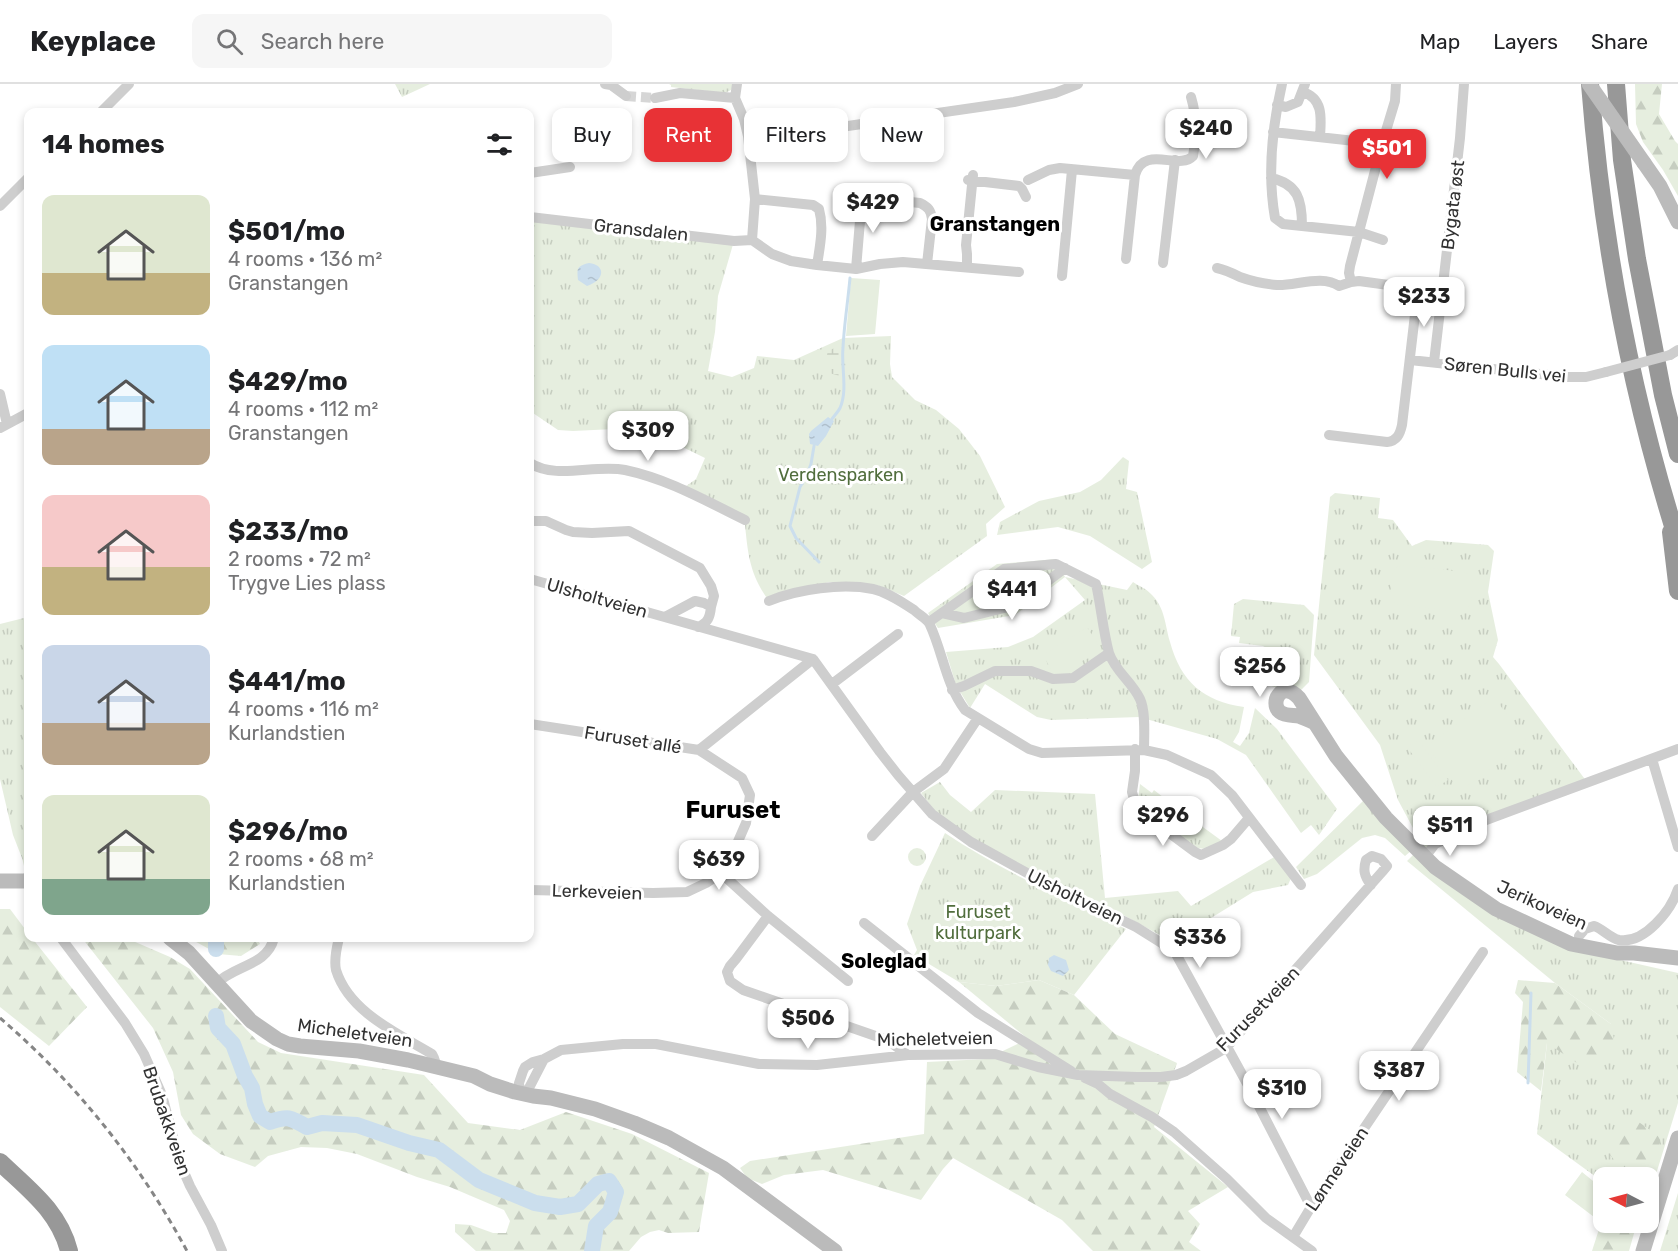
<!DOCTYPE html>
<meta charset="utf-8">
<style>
:root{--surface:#fff;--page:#f6f6f6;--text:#202124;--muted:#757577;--line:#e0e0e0;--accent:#e83236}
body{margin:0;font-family:Rubik,sans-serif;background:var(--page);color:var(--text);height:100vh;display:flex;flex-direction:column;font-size:22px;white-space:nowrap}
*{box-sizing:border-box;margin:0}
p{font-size:20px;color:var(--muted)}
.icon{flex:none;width:33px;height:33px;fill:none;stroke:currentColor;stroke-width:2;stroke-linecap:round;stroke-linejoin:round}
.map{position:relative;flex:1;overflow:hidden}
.details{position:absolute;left:24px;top:24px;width:510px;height:834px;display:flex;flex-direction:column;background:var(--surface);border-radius:12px;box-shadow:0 3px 9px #0003}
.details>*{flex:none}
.banner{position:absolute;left:552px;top:24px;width:570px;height:54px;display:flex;gap:12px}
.needle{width:39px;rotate:276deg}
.fabs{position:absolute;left:1593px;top:1083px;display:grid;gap:12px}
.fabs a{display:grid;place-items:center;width:66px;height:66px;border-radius:12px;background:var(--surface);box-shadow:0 3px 9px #0003;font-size:30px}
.price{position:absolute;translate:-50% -51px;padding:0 14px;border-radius:12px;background:#fff;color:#222;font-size:20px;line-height:39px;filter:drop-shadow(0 2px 3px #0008)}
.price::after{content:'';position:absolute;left:50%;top:36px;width:18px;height:14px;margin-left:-9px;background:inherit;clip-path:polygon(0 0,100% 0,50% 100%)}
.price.on{background:var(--accent);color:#fff}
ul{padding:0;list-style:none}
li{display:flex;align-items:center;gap:18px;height:150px;padding:0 18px}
li span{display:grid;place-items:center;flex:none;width:168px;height:120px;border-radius:12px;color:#555}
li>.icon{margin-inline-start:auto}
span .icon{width:72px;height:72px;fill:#fffc;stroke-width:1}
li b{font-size:26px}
h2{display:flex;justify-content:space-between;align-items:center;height:72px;padding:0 18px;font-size:26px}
.chip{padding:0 21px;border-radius:12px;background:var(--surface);box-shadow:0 3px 9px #0003;font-size:21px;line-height:54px}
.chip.on{background:var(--accent);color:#fff}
header{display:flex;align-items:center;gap:36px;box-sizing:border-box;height:84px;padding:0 30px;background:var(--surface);border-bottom:2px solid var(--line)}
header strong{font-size:28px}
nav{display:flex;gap:33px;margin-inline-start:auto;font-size:21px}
.search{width:420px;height:54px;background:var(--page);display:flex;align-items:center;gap:15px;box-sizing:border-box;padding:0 21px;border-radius:12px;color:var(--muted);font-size:22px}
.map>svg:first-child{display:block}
.grass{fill:url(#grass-tufts)}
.forest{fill:url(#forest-firs)}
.wetland{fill:url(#wetland-marsh)}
.pitch{fill:#e6eedf}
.water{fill:url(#water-ripples)}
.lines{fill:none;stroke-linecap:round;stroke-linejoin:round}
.stream{stroke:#cbdeed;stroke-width:3}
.river{stroke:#cbdeed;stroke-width:16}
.street-tunnel{stroke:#d6d6d6;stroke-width:10;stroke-dasharray:10 5;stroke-linecap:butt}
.street{stroke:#cecece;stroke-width:10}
.secondary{stroke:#bbb;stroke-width:15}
.highway{stroke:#989898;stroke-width:18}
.rail{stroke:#868686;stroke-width:3;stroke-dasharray:6 4.5;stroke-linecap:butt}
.street-bridge{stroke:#cecece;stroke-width:10}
.secondary-bridge{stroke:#bbb;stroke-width:15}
.labels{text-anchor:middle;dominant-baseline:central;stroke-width:6;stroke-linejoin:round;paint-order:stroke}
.street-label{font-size:18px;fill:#313131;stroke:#fff}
.park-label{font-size:18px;fill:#516e3d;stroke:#fff}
.neighbourhood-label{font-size:20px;font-weight:bold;fill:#000;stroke:#fff}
.district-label{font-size:24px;font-weight:bold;fill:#000;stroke:#fff}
</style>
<header>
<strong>Keyplace</strong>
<div class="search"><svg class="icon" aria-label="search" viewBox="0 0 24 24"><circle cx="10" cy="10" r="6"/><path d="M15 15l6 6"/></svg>Search here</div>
<nav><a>Map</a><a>Layers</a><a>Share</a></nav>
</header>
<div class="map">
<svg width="1678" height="1167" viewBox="0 0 1678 1167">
<defs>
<pattern id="grass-tufts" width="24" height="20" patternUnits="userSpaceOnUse" patternTransform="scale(1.5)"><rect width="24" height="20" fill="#e6eedf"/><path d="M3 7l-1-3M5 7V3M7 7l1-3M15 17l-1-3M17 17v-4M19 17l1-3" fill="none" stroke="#c6cdc0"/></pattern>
<pattern id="forest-firs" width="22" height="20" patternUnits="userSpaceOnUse" patternTransform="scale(1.5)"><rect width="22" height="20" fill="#e6eedf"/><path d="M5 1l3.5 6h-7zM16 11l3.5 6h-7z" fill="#c6cdc0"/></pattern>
<pattern id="wetland-marsh" width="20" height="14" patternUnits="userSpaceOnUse" patternTransform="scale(1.5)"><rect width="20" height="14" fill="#e6eedf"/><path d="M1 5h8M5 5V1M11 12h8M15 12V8" fill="none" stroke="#c6cdc0"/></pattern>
<pattern id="water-ripples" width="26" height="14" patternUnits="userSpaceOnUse" patternTransform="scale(1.5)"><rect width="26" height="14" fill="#cbdeed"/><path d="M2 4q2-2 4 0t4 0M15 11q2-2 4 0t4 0" fill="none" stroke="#afbfcc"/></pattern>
</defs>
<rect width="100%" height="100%" fill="#fff"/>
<path class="grass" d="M395,0H430L402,13Z
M669,0H735L731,6L725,9L671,3V1Z
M530,133L734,157L718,212L715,248L708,287L732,293L754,284L757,272L794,276L843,254L891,252L890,280L892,293L915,316L936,326L959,345L980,372L1005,423L986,440L987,452L904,512L877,501L830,498L801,504L769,517C750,491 748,471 745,441L682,405L696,395L705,374L650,347L635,344L573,347L558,346L530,327Z
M1123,373L1129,377L1126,405L1137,408L1152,478L1142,485L1090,452L1058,443L997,451L1000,438L1039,417L1080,408L1101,396Z
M1335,409L1380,414L1378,434L1393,436L1412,462L1426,456L1488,461L1494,467L1488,508L1498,556L1493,573L1499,580L1587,698L1515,725L1429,767L1421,759L1398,716L1380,661L1314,571L1330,413Z
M1056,475L1065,493L1127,506L1133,498C1139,502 1147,505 1152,511C1165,524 1165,541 1170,558C1181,598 1203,617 1244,623L1239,648L1233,658L1240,662L1249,649L1255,624L1277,645L1337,725L1319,751L1311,741L1301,749L1246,671L1217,655L1139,633L1051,636L1037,633L985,600L970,624L956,601L946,568L1008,563L1033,553L1085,516L1065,493L1015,531L938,544L928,529L997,480Z
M1243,515L1304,521L1314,531L1309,598L1300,607L1278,604L1268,601L1270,572L1268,565L1263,562L1239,559L1240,553L1231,552L1234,520Z
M28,533V782H24L22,774L13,751L0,695V540Z
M940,698L950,711L971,728L995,706L1095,710L1105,814L1178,807L1191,822L1276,772L1291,794L1288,801L1253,808L1203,839L1178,861L1105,821L1019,780L973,755L935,727L921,709Z
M1140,700L1152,709L1154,706L1168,717L1171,714L1198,734L1196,738L1222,757L1206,765L1196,764L1141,723L1138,716Z
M1364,716L1411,767L1405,772L1385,754L1375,751L1362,754L1317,790L1304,795L1296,783Z
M945,749C1002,787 1065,815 1126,845L1074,911L1039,896L996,902L959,898L914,871L917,866L907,840L920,802Z
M908 773a9 9 0 1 1 18 0a9 9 0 1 1-18 0Z
M1414,770L1576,866L1678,889V1019L1649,1113L1648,1094H1604L1603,1098L1537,1050L1547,959L1611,940L1555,899L1407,777Z
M1678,1109V1167H1660Z"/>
<path class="forest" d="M1635,0H1662L1659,30L1675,57L1678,60V112L1663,86L1643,58L1636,40Z
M0,825H10L28,849V854H32L87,923L49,962L0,923Z
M82,854H126L170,873L190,885L258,958L281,969L424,991L468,1039L520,1046L566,1028L632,1050L709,1089L699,1148L668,1149L659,1146L650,1148L641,1153L629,1167H476L455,1148V1140L471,1141L493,1149H506L510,1137L504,1126L450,1103L417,1093L357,1070L327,1064L301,1063L268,1072L255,1083L220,1070L193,1050L181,1031L173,988L153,944Z
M189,854H257L260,860L241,872L218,870Z
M1039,896L1074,911L1115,950L1177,979L1154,1043L1228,1103L1188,1127L1200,1140L1189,1158L1201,1167H1093L1062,1136L953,1074L943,1085L921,1116L823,1086L784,1091L762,1100L747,1094L740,1084L750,1077L924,1050L927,978L986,975L1028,955L959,898L996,902Z
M1518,896L1555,899L1611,940L1615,961L1586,985L1547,959L1541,1007L1517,988L1523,918L1515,909Z
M1629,1031L1661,1054L1649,1098L1648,1094L1623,1093L1624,1087L1610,1071Z
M1606,1138L1637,1139L1629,1167H1592L1600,1142Z"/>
<path class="wetland" d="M843,260L844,261L846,293H844L829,289L825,278L828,267Z"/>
<path class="pitch" d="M851,194L880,196L875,250L846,252Z
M1404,481L1464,488C1477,493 1474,513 1468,524L1458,528L1396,520C1389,514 1389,493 1395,485C1398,482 1399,482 1404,481Z
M1087,543L1102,567L1054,591L1043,571Z
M1494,613L1527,658L1460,707L1427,662Z
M1418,656L1448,696L1437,703L1407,663Z
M1582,1088L1603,1105V1131L1598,1136L1565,1111Z"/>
<path class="water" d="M589,179C607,181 604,197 587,202L578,196C577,185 576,182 589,179Z
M828,333L834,337L826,352L818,362L810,360L809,350L811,347Z
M1054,871L1066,876L1069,886L1063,892L1051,887L1048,881L1049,874Z"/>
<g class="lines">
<path class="stream" d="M832,335C834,332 838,328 840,324C848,306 841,283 843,264C844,241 848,217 850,194
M814,362L811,380L806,393L800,403L790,442L796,454L819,478
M1528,999L1531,909"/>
<path class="river" d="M216,854V865
M216,932L218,944L233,960L245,992L252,1004L255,1020L260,1032L270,1038C288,1032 290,1033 307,1043L322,1039L357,1041L409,1059L439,1066L479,1096L535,1119L560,1123L578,1120L598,1100L609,1097L616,1108L610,1128L596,1142L592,1167"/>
<path class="street-tunnel" d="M626,12L655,14"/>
<path class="street" d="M605,0L611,1L626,12
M737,0L735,14L744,35L748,52L755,115L752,156L772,170L791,177L817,181L856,185L880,180L903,178L1019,188
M1282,0C1272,44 1267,89 1275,134L1283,140L1359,148L1383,156
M1303,8C1324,15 1321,35 1320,53
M655,14L680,9L735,14
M1277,21L1286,23L1298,18L1305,0
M101,28L129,0
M834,44L1014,18L1055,9L1078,0
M1273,48L1382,60
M530,89L570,83
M1135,91C1144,60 1179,87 1193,72C1197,52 1197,33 1191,13
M1271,94C1298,100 1302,116 1302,142
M968,96L1019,102L1022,105L1026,113
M1028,96L1049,86L1060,84L1135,91L1126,175
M755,115L813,121L819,125C824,143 820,162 817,181
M0,122L28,94
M530,133L734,157L752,156
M1163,179L1175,76
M967,183V170L966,161L973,91
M1217,184C1226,186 1232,189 1240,193C1251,197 1265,200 1277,201C1295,202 1323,190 1339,202L1351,198L1359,197L1418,205L1402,341C1400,350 1397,357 1387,358L1329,351
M856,185L862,113L920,119C928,123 931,126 932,135L927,180
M1062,192L1072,86
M1351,198L1349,189L1350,182L1382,60L1395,17L1396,0
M1670,271L1678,266
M1410,276L1567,293H1586L1606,288
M1434,278L1460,54L1464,0
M0,310L7,340
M0,344L28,329
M530,379C556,396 595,380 625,386C668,395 706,417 745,436
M530,437H546L566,446L573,448L592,449L629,447L700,484L711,502L714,512L711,523
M530,495L813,575L880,668L898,691L932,730L971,758L1047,800L1136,843L1168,863L1176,870L1249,1003L1311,1123
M769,517C798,505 842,499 873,505C887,508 902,518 914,526C919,531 928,535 930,541C943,569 946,601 965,626L1029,665L1042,669L1144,666L1167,671L1211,691L1232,711L1301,801
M942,529L964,534L1016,521L1065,484
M665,533L695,517L704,519L711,523C710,533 708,539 698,543
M929,538L1004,485L1056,480L1096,500C1101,522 1103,547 1109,569C1115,587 1132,598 1140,615C1146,628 1144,652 1144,666
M832,600L898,550
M952,606L964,602L995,587H1031L1053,595L1073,594L1109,569
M530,640L699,666L813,575
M1135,665V687L1132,708L1137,725L1195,768L1201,771L1223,761L1231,755L1249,734
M1652,675L1678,763
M872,752L913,708L944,685L978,634
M1425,773L1435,760L1478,739L1678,665
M721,789L768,832L848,897
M530,806L653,809L687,808L706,799L721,789L733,769L746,739L750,711L742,694L699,666
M768,832L736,875L730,882L727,888L730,897L743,906L887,956L908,971
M864,839L978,929L1071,987
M1579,852L1585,845L1594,842C1603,845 1610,854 1619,856C1645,860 1671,826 1678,805
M61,854L125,939L144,970L162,1011L180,1079L190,1102L211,1141L222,1167
M339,854C337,862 334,877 336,886C349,928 397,949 432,970L434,974L437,983
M217,899C235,881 267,882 274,854
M544,975L529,1004L525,1008L520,1009L519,999L523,987L525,983L533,978L544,975L561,966L623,960H656L759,980L817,981L908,971L995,970L1038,983L1078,991L1137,993H1161L1176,991L1186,987L1226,964L1382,788L1387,782L1381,775L1372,772L1366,776C1363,786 1364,792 1371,801
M1085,994L1098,1000L1110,1010L1152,1033L1174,1048L1227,1095L1266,1134L1312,1167
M1293,1153L1311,1123L1483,868"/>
<path class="secondary" d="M1644,79L1660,102L1678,138
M1313,638C1308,636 1304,634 1299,632C1293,631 1285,632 1280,628C1269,619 1282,595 1299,614L1336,672L1386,734L1435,783L1496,825L1571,860L1617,869H1634L1678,874
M0,797H24L28,796
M170,854L189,869L251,937L277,955L288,960L300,962L359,967L408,976L474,992L490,1000L515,1008L533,1012L551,1014L595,1025L634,1039L669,1054L723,1084L835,1167
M1643,1167L1678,1054"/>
<path class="highway" d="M1590,0C1602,155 1631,310 1678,458
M1616,0L1622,76L1637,175L1663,311L1678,370
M1671,448L1678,507
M0,1078C28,1105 59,1127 69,1167"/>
<path class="rail" d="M0,934C76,999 139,1078 187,1167"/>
<path class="street-bridge" d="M1606,288L1670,271"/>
<path class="secondary-bridge" d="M1589,0L1644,79"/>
</g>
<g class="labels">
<g class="street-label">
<text transform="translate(1453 121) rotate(-83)">Bygata øst</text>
<text transform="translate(641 146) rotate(6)">Gransdalen</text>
<text transform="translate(1505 286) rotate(6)">Søren Bulls vei</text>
<text transform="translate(597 514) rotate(16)">Ulsholtveien</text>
<text transform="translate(633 656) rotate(9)">Furuset allé</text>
<text transform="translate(597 808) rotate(2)">Lerkeveien</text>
<text transform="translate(1075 813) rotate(26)">Ulsholtveien</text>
<text transform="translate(1542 821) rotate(24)">Jerikoveien</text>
<text transform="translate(1258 925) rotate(-46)">Furusetveien</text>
<text transform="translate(355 949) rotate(8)">Micheletveien</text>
<text transform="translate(935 955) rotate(-1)">Micheletveien</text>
<text transform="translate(167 1037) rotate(71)">Brubakkveien</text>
<text transform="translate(1337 1085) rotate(-56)">Lønneveien</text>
</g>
<g class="park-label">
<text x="841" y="391">Verdensparken</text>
<text x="978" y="828">Furuset<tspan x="978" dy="21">kulturpark</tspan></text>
</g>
<g class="neighbourhood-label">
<text x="995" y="140">Granstangen</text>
<text x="884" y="877">Soleglad</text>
</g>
<g class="district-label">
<text x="733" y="726">Furuset</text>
</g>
</g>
</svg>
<div class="fabs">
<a><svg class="needle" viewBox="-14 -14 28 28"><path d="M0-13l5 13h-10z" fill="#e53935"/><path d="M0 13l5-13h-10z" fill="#757577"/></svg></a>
</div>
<b class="price" style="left:1206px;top:76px">$240</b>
<b class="price on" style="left:1387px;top:96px">$501</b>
<b class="price" style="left:873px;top:150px">$429</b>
<b class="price" style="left:1424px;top:244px">$233</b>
<b class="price" style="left:648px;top:378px">$309</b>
<b class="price" style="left:1012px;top:537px">$441</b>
<b class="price" style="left:1260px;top:614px">$256</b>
<b class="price" style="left:1163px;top:763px">$296</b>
<b class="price" style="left:1450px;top:773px">$511</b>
<b class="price" style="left:719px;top:807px">$639</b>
<b class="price" style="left:1200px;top:885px">$336</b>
<b class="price" style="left:808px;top:966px">$506</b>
<b class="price" style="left:1399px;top:1018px">$387</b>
<b class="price" style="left:1282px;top:1036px">$310</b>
<div class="banner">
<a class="chip">Buy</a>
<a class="chip on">Rent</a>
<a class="chip">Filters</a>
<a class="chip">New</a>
</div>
<section class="details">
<h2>14 homes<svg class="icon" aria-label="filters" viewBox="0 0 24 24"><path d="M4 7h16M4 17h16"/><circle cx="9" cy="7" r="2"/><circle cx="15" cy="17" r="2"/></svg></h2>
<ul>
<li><span style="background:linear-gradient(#dfe7d0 65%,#c2b280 0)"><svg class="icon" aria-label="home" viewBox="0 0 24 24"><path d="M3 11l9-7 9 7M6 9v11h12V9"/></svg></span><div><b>$501/mo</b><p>4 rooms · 136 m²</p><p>Granstangen</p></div></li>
<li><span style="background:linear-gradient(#bfe0f5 70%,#b9a48a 0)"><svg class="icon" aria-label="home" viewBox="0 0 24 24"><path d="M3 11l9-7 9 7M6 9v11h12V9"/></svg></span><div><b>$429/mo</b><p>4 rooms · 112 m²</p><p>Granstangen</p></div></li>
<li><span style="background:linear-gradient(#f6c9c9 60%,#c2b280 0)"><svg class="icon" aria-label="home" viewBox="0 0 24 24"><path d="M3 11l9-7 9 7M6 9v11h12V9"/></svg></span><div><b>$233/mo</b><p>2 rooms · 72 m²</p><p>Trygve Lies plass</p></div></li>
<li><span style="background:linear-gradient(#c9d6e8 65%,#b9a48a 0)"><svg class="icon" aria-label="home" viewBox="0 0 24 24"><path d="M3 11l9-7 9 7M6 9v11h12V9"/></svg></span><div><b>$441/mo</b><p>4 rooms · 116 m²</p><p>Kurlandstien</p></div></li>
<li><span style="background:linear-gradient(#dfe7d0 70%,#7fa58c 0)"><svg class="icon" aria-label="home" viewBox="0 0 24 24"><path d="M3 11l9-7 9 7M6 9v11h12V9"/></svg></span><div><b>$296/mo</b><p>2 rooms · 68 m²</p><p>Kurlandstien</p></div></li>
</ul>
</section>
</div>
